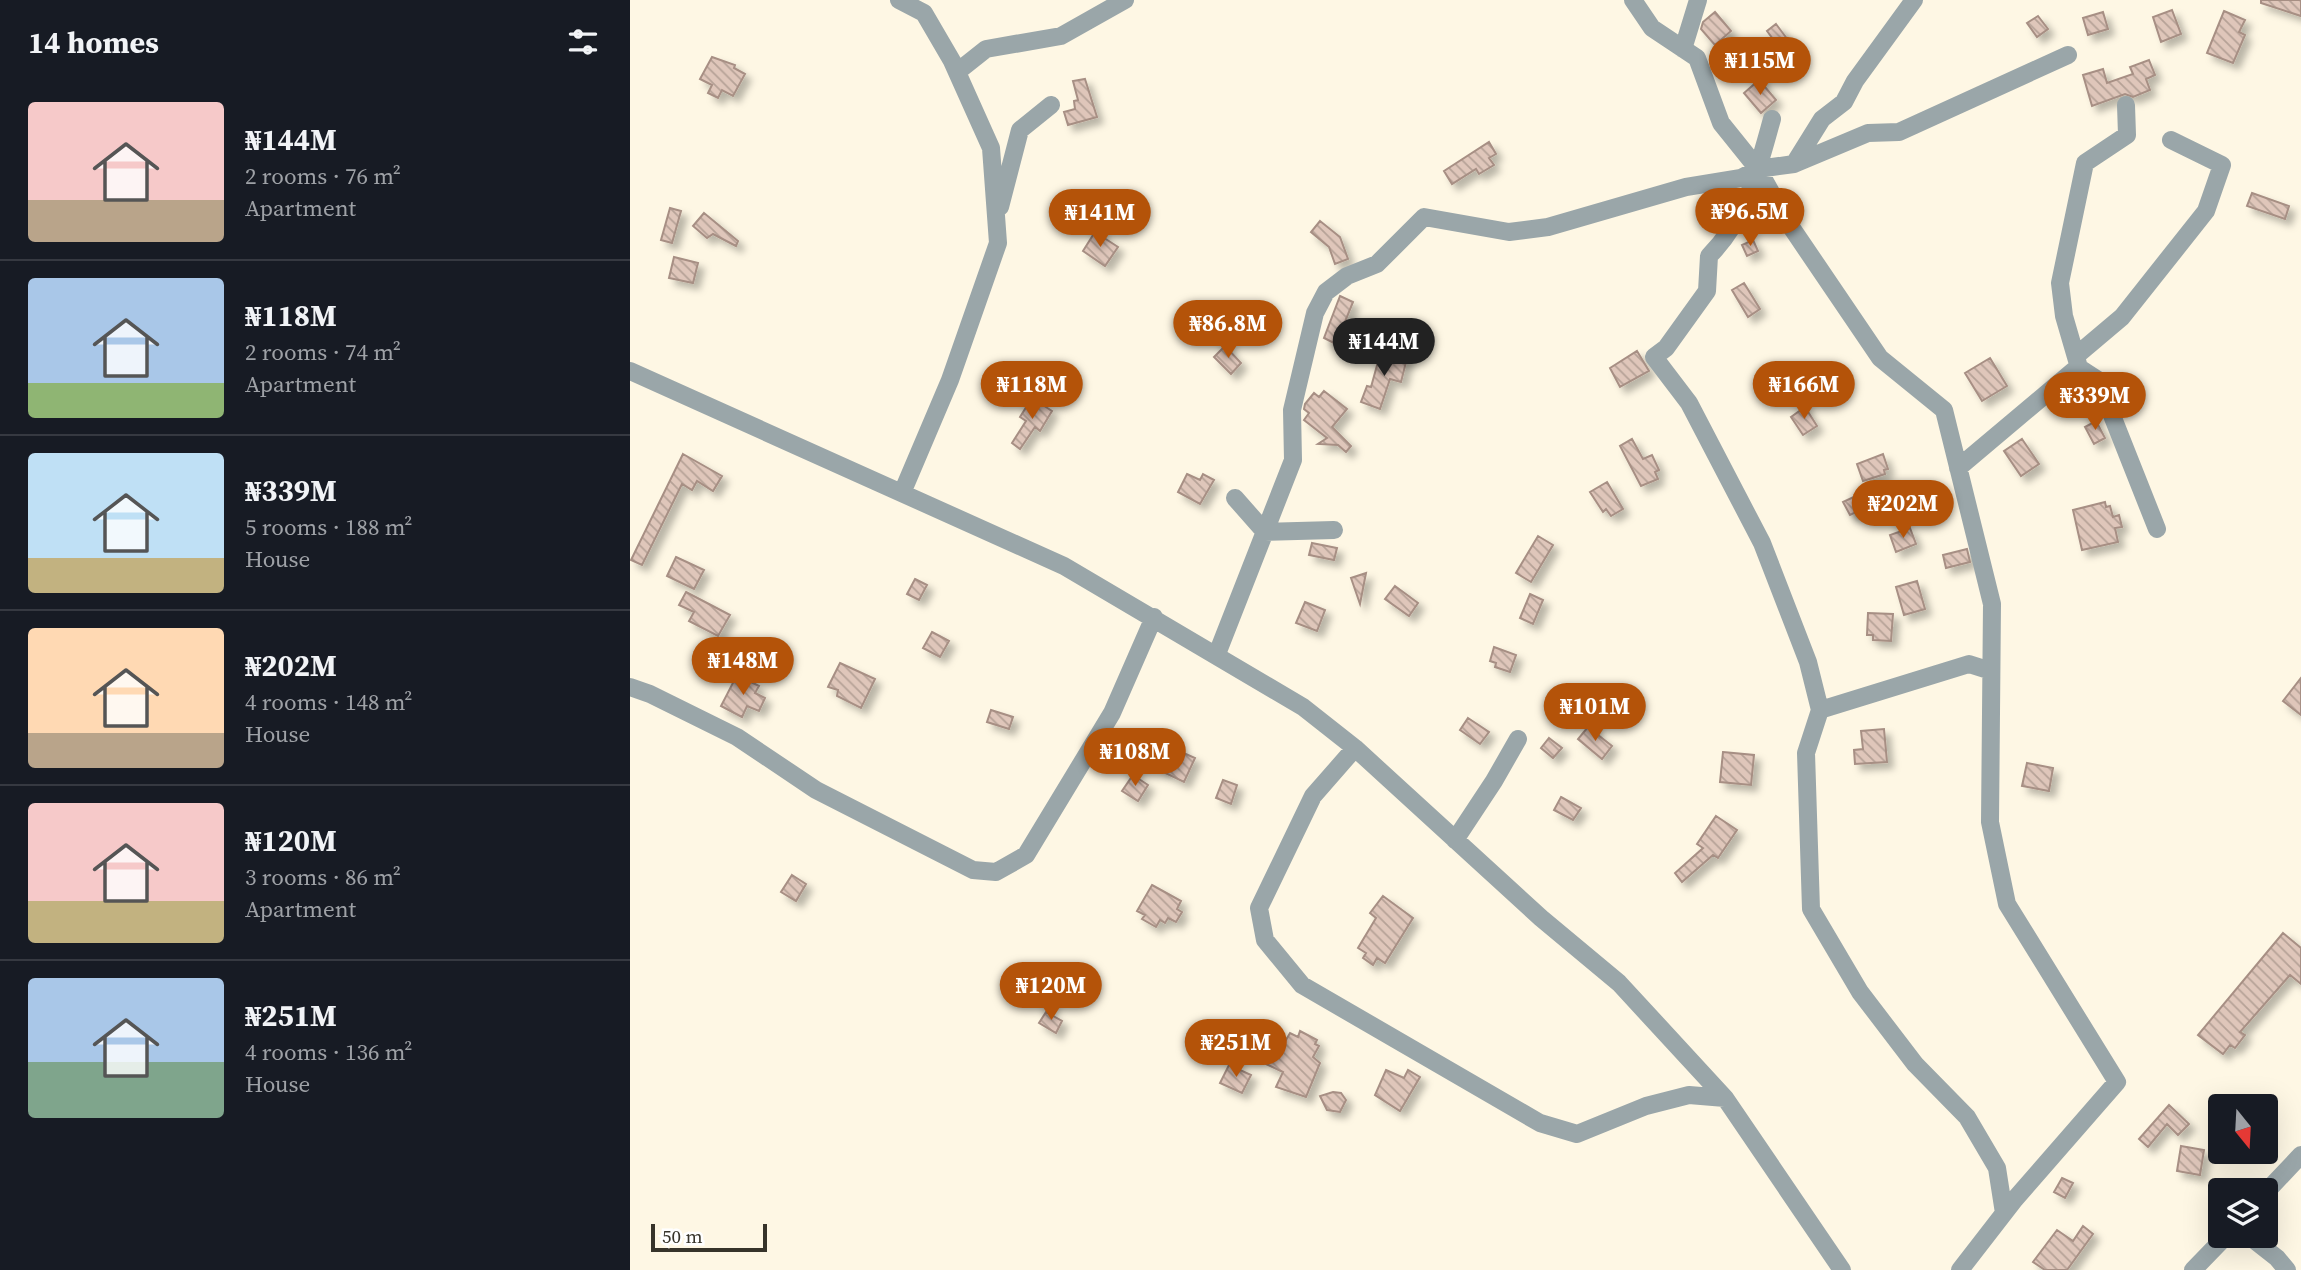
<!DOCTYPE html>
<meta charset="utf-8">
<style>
:root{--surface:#171b24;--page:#20242c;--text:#f1f3f6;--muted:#9ea1a6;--line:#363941;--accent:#b45309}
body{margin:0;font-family:"Source Serif 4",serif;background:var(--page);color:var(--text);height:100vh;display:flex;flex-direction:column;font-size:26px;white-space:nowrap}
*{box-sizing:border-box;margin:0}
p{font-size:23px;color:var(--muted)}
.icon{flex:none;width:38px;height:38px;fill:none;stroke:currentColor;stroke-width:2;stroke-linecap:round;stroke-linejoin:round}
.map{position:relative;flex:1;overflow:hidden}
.panel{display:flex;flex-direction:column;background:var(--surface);width:630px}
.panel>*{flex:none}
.needle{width:46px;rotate:162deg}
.tools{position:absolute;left:1578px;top:1094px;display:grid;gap:14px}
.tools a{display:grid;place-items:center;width:70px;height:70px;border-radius:7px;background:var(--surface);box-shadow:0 7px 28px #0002;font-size:35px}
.scale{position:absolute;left:21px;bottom:18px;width:116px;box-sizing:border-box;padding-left:7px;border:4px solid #37342a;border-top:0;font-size:19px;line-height:24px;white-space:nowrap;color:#37342a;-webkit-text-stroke:5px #fff;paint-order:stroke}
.price{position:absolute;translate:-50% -60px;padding:0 16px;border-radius:24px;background:var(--accent);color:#fff;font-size:23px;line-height:46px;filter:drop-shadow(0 2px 4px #0008)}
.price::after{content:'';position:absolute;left:50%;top:42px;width:21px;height:16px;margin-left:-10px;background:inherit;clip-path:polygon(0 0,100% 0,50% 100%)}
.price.current{background:#222;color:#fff}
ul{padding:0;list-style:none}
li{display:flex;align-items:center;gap:21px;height:175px;padding:0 28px}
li+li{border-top:2px solid var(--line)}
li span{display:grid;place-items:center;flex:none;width:196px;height:140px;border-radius:7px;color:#555}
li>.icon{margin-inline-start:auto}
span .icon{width:84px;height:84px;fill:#fffc;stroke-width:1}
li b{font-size:30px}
h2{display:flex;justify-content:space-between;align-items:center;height:84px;padding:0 28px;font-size:30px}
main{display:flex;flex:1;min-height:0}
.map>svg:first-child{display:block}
.building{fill:url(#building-back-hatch);stroke:#a78f84;stroke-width:2;filter:url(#shadow)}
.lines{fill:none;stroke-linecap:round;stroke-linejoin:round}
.minor{stroke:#9aa6a9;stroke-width:18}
</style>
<main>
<section class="panel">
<h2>14 homes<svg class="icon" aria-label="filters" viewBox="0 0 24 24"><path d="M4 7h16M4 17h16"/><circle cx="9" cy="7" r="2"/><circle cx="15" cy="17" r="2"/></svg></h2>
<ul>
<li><span style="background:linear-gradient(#f6c9c9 70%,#b9a48a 0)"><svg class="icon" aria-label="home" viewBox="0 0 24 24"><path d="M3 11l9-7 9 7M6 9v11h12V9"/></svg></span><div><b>₦144M</b><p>2 rooms · 76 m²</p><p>Apartment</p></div></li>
<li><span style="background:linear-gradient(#a9c7e8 75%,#8fb573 0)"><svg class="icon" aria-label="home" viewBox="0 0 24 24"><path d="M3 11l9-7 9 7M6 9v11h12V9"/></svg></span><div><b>₦118M</b><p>2 rooms · 74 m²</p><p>Apartment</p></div></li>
<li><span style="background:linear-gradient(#bfe0f5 75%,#c2b280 0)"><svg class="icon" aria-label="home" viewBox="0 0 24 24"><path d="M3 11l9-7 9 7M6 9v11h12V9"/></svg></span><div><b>₦339M</b><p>5 rooms · 188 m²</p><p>House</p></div></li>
<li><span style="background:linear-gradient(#ffd9b3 75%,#b9a48a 0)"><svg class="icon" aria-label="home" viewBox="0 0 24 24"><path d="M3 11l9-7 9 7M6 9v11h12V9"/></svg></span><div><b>₦202M</b><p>4 rooms · 148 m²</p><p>House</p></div></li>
<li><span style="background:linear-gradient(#f6c9c9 70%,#c2b280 0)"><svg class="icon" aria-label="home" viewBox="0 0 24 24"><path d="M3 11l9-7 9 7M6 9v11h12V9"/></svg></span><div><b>₦120M</b><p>3 rooms · 86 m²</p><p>Apartment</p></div></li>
<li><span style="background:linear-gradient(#a9c7e8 60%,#7fa58c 0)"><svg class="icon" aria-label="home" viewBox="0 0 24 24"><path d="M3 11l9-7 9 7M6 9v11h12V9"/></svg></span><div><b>₦251M</b><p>4 rooms · 136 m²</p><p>House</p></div></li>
</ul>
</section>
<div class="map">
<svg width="1671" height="1270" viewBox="0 0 1671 1270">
<defs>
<pattern id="building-back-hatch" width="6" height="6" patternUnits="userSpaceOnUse" patternTransform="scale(1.75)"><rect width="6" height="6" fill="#dfc6ba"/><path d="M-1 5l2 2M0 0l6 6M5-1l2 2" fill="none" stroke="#b6a297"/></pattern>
<filter id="shadow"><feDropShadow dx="6" dy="6" stdDeviation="3.5" flood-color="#0004"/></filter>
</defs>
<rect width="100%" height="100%" fill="#fef7e4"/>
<path class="building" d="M1631,0H1671V16L1631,3Z
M1542,10L1551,34L1531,42L1523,17Z
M1594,11L1615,20L1609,32L1615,35L1603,63L1577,53Z
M1085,12L1101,31L1085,45L1071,29L1073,22Z
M1473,12L1478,29L1458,35L1453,18Z
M1408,16L1418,29L1407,37L1397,23Z
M1146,24L1161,44L1152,51L1137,31Z
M82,57L105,65L104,68L115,74L103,96L92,90L88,98L78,93L82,85L70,79Z
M1519,60L1525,75L1516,79L1520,90L1503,97L1495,94L1462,106L1453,75L1473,69L1477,83L1503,74L1500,67Z
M455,79L467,117L438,125L434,112L445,109L444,101L448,100L443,81Z
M1129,80L1146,100L1131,113L1114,93Z
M859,142L866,154L859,158L864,165L849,174L846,169L822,184L814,171Z
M1622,193L1659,206L1655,219L1617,206Z
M40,208L51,211L42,243L31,240Z
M74,213L108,241L106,246L83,234L77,238L63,226Z
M690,221L710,237L718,259L705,264L699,247L681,232Z
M465,232L488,247L475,266L453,251Z
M1123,240L1128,251L1117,256L1112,245Z
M44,257L68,263L63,283L39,278Z
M1114,283L1130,309L1118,317L1102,290Z
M710,296L723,302L706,344L694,338Z
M595,346L611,363L601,374L584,357Z
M751,351L777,358L771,382L760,379L750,409L731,402L737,386L741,387Z
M1007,351L1019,371L990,387L980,368Z
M1360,358L1377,386L1352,401L1335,373Z
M694,391L717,409L702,427L721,446L716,452L708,445L688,444L697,438L674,420L679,413L674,409L675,404L684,393L689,397Z
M402,398L422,411L410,431L405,427L390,449L382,443L396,421L390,417Z
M1175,407L1187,426L1173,435L1161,417Z
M1466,421L1475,438L1464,444L1455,427Z
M1002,439L1013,459L1022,455L1029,470L1025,472L1028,479L1011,486L990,446Z
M1392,439L1409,464L1391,476L1374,451Z
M53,454L92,476L83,491L67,481L62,490L52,484L12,565L1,560Z
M1253,454L1258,469L1254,470L1255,474L1233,481L1227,464Z
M557,474L570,480L573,474L584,480L570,504L548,492Z
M977,482L993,509L981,516L976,509L973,512L960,492Z
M1230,494L1237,507L1220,515L1213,502Z
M1276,495L1295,496L1293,510L1275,509Z
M1475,502L1476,507L1480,506L1483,517L1489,515L1492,527L1485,528L1488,542L1452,550L1443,510Z
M1280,528L1286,544L1266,552L1260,535Z
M908,536L923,545L901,582L886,573Z
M682,543L707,548L704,560L679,555Z
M1337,549L1340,562L1316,568L1313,555Z
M46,557L74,570L64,589L37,576Z
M736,573L730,604L721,578Z
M285,579L297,585L289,600L277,594Z
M1287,581L1295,609L1274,615L1266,587Z
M765,586L788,603L779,616L755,599Z
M56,592L100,615L88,636L59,621L64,612L49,605Z
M900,594L913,600L903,624L890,618Z
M675,602L695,610L687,631L666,623Z
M1238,613L1263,614L1261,641L1243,640V635H1237Z
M302,632L319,641L310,657L293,648Z
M864,647L886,655L880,672L865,667L866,663L860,661Z
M210,663L245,679L231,708L207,696L208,690L198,687Z
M107,675L129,686L125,693L135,698L129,711L117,706L112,717L91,706Z
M1671,678V715L1653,701Z
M955,690L964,701L941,719L932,707Z
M361,710L383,717L379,729L357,722Z
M838,718L859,732L850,744L830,730Z
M958,727L982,746L972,759L948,739Z
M1254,729L1257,762L1225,764L1224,750L1233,749L1231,731Z
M919,738L932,748L923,758L911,748Z
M540,747L565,758L554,782L529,770Z
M1093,752L1124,755L1121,785L1090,782Z
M1397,763L1423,768L1419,791L1392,786Z
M503,775L518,785L508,801L492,791Z
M593,780L607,785L601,804L586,798Z
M931,797L951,808L943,820L924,810Z
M1086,816L1107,830L1088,858L1083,855L1052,882L1045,873L1073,848L1067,844Z
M162,875L176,884L166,901L151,892Z
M522,885L551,901L547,909L552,912L546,922L538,918L535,923L530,920L526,927L512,919L515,915L507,911Z
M753,896L783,918L755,963L747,958L743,965L733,958L736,953L728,948L746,918L740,913Z
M1653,933L1671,948V984L1660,975L1610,1032L1615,1035L1605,1048L1600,1045L1593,1054L1568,1035Z
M416,1012L432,1021L426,1033L409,1023Z
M670,1031L687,1040L685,1044L689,1046L683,1057L690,1063L676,1097L646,1087L653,1072L636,1064L647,1042L653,1045L660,1033L668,1037Z
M599,1065L621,1075L612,1093L590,1083Z
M756,1070L774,1078L778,1070L790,1077L770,1111L745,1095Z
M703,1092L711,1093L716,1100L710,1112L697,1110L690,1096Z
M1539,1105L1559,1124L1548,1135L1537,1124L1518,1147L1509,1139Z
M1551,1146L1574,1150L1570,1175L1547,1171Z
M1432,1178L1443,1183L1435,1198L1424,1192Z
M1453,1226L1463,1234L1437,1270H1415L1403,1262L1427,1230L1443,1241Z"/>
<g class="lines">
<path class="minor" d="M269,0L294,13L322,61L361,148L368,243L320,380L272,493
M1003,0L1022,28L1067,58L1091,123L1128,169L1157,221L1250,358L1314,410L1362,604L1360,822L1377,904L1487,1082L1385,1199L1330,1270
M1053,49L1068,0
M327,72L356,49L431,36L495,0
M1142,119C1128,169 1117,218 1079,256L1077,291L1036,348L1024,357L1059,403L1132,543L1178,662L1190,710
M1164,164L1238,133L1269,132L1438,55
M370,207L390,130L421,105
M1447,355L1492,317L1576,211L1592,165L1541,140
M1448,364L1434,316L1430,283L1455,163L1497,135L1496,105
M0,371L434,566L673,707L725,748L911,918L989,983L1095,1098L1212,1270
M1328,468L1448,367L1468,380L1527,529
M605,498L635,532L704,530
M587,654L663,460L662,410L685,313L696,292L717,276L747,264L794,217L879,232L918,227L1056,187L1111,178L1128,169L1164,164L1192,119L1214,102L1225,81L1284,0
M1361,671L1339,664L1190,710L1176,753L1181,909L1230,992L1285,1064L1337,1117L1367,1168L1374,1213
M0,687L20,694L107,737L186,790L343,870L366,872L396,855L482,713L524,617
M725,748L683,796L629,908L635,940L672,985L910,1123L947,1134L1016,1106L1059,1095L1095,1098
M825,840L864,781L888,739
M1636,1192L1671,1155
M1619,1236L1647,1258L1657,1270
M1563,1270L1596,1236"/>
</g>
</svg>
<div class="tools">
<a><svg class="needle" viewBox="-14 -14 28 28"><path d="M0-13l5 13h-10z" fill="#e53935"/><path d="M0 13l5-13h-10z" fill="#9ea1a6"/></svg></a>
<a><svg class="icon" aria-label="layers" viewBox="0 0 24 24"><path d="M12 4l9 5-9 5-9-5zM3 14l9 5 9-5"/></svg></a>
</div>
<div class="scale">50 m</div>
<b class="price" style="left:1130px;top:97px">₦115M</b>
<b class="price" style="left:1120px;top:248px">₦96.5M</b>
<b class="price" style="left:470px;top:249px">₦141M</b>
<b class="price" style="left:598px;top:360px">₦86.8M</b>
<b class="price current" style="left:754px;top:378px">₦144M</b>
<b class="price" style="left:402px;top:421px">₦118M</b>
<b class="price" style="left:1174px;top:421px">₦166M</b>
<b class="price" style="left:1465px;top:432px">₦339M</b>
<b class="price" style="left:1273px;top:540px">₦202M</b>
<b class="price" style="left:113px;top:697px">₦148M</b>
<b class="price" style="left:965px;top:743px">₦101M</b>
<b class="price" style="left:505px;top:788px">₦108M</b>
<b class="price" style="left:421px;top:1022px">₦120M</b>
<b class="price" style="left:606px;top:1079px">₦251M</b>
</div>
</main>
